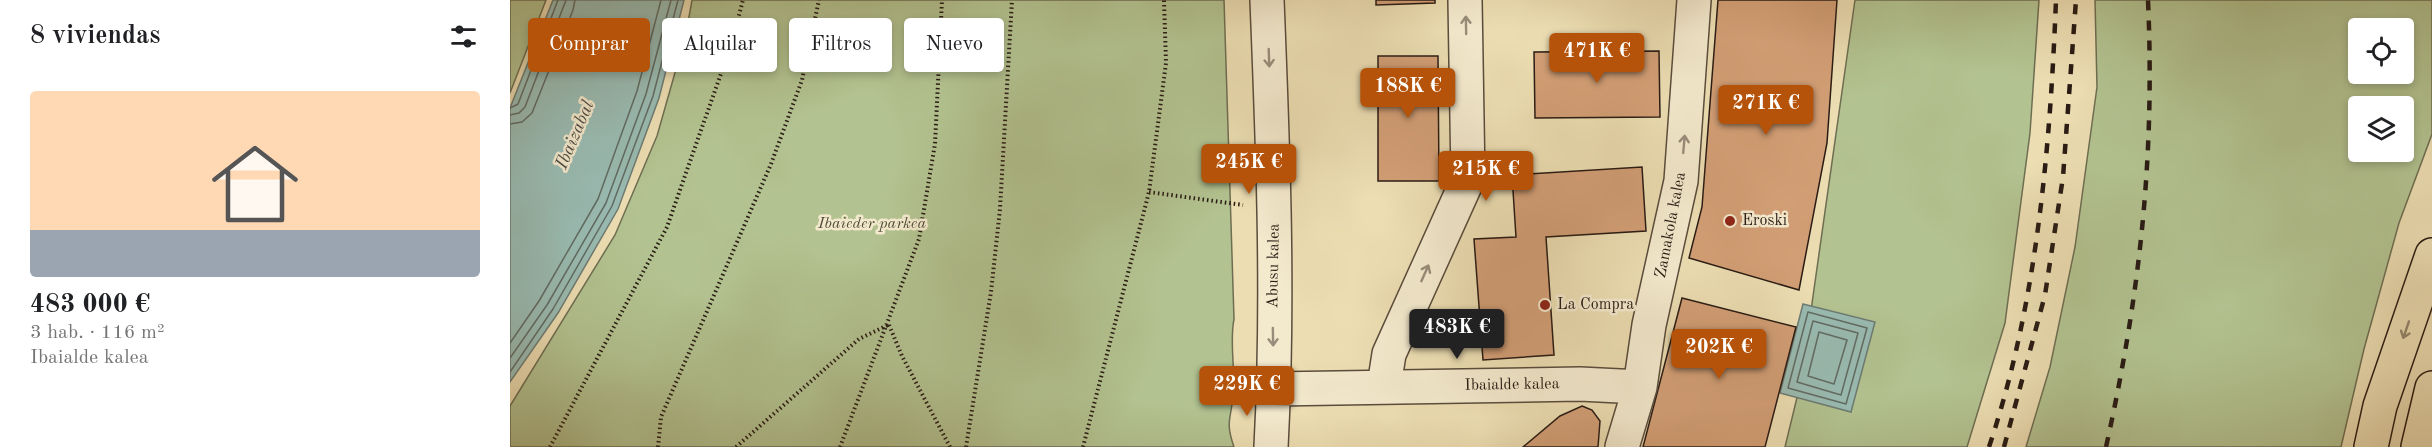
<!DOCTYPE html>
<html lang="es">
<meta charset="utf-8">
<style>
:root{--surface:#fff;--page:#f6f6f6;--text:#202124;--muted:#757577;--accent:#b45309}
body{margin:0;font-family:"Old Standard TT",serif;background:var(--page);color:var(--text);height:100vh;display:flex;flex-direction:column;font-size:22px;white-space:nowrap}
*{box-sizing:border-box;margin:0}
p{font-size:20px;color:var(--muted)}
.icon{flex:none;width:33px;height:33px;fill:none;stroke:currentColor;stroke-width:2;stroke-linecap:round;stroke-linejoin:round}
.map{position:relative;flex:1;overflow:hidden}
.side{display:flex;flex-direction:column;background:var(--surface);width:510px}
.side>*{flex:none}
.banner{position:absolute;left:18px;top:18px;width:570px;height:54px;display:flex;gap:12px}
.fabs{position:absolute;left:1838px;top:18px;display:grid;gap:12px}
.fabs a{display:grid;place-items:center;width:66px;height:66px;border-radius:6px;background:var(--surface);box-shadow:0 3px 9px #0003;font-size:30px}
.price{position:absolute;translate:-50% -51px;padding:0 14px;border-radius:6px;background:var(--accent);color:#fff;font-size:20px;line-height:39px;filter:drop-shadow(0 2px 3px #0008)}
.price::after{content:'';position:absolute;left:50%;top:36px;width:18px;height:14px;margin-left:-9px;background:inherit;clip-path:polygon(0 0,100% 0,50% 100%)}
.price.on{background:#222;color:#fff}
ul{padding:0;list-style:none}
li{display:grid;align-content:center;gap:12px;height:318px;padding:0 30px}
li span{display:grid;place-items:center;height:186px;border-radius:6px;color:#555}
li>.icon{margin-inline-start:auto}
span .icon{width:108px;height:108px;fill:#fffc;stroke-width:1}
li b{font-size:26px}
h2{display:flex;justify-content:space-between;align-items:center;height:72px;padding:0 30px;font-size:26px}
.pill{padding:0 21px;border-radius:6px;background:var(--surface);box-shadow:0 3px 9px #0003;font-size:21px;line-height:54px}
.pill.on{background:var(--accent);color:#fff}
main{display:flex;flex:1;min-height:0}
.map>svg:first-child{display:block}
.green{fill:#b2c290;stroke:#6e6e52;stroke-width:1.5;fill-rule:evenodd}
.water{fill:#99bbb2;stroke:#6c7b73;stroke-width:1.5}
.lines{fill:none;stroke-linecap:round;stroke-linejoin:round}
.shore{stroke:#616b63;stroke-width:1.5}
.building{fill:#d29e75;stroke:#291b14;stroke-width:1.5}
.minor-casing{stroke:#5a4c3c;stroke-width:36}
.highway-casing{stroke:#291b14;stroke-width:36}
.path{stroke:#291b14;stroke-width:4;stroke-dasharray:1.5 3;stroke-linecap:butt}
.minor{stroke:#f3e9cd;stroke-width:33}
.highway{stroke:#ecddb2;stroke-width:33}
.rail{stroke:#291b14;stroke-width:4.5;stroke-dasharray:10 10;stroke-linecap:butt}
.oneway{stroke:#988c7a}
.oneway2{stroke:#94866b}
.poi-dot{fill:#8f2418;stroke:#f3e9cd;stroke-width:2}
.labels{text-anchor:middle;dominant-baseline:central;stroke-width:5;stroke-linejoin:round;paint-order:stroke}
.poi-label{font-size:16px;fill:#291b14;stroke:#f3e9cd;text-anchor:start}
.park-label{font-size:16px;font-style:italic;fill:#524d39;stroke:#f3e9cd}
.street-label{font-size:16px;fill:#291b14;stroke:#f3e9cd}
.water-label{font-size:18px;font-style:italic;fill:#4b4b43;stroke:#f3e9cd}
</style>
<main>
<section class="side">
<h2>8 viviendas<svg class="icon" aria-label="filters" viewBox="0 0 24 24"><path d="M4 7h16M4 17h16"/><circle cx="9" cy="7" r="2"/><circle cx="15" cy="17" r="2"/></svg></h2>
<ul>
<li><span style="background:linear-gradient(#ffd9b3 75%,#9aa5b1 0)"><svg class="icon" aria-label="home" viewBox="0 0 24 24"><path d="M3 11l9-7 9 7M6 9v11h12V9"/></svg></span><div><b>483 000 €</b><p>3 hab. · 116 m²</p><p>Ibaialde kalea</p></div></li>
</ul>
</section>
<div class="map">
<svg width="1922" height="447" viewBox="0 0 1922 447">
<rect width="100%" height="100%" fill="#ecddb2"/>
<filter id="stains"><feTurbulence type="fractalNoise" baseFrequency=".00333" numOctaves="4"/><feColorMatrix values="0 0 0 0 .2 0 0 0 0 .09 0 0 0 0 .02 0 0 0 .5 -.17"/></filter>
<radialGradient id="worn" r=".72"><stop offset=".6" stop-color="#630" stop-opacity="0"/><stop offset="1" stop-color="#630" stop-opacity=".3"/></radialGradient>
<path class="green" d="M0,0H36L0,93Z
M182,0H714L724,319C719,344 726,370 723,396C721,420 715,421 724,447H0V406L105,235L147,136L176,34Z
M1345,0H1529L1520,133L1495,323L1457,447H1275L1291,381Z
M1585,0H1922V134L1889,223L1854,349L1831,447H1516L1540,367L1565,247L1587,87ZM1848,28H1893V74H1848ZM1848,106H1893V152H1848Z"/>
<path class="water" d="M43,0H174L149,98L108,209L48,313L0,382V108Z
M1293,304L1365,322L1341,412L1270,393Z"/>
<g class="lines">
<path class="shore" d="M0,108L8,104L48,0
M0,115L9,113L15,107L56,0
M0,124L12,122L22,113L63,10L65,0
M1298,312L1357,328L1336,404L1278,388Z
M1303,321L1348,333L1331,395L1287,382Z
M1309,332L1337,340L1324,384L1298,376Z
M0,343L29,301L88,199L127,91L151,0
M0,358L37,305L96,203L136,94L161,0
M0,372L43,309L102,206L143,96L168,0"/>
</g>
<path class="building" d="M866,0H925V3L866,5Z
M1208,0H1327L1317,143L1289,290L1179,258L1192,207Z
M1149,51L1150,117L1025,118L1024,52Z
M868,56H928L929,181H868Z
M1132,167L1136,231L1036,237L1044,355L973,360L964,239L1006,237L1002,175Z
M1172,298L1286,327L1255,447H1133Z
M1072,406L1082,410L1090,421L1088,447H1013L1050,416Z"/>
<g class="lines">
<defs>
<path id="minor" d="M757,0C763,149 769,298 761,447
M874,386L879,354L958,179L955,0
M764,389L1070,384L1130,387
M1112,447L1130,387L1139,325L1171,181L1184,0"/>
<path id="highway" d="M1861,447L1870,406L1922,255
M1908,447L1922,388"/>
</defs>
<use href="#minor" class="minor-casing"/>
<use href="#highway" class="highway-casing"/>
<path class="path" d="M639,192L733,205
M379,325L392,356L440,447
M40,447L157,227L221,45L233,0
M148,447L151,417L261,164L292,80L309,0
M226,447L349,339L378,325
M330,447L409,239L425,144L432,0
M456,447L481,292L490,209L502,0
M573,447L639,192L656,63L654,0"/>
<use href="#minor" class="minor"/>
<use href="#highway" class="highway"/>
<path class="rail" d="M1479,447C1527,304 1540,150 1546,0
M1494,447L1535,295L1553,177L1566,0
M1596,447C1630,294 1645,157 1638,0"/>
</g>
<defs><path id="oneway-shaft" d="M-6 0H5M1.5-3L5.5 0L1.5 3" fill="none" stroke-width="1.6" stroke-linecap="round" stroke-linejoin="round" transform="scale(1.5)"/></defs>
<g class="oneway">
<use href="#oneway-shaft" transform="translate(956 25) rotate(-91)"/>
<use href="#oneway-shaft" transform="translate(759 58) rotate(88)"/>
<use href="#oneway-shaft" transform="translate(1174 144) rotate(-85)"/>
<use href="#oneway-shaft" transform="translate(915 273) rotate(-66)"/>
<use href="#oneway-shaft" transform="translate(763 337) rotate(89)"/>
</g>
<use class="oneway2" href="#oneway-shaft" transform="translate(1896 330) rotate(109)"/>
<g class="poi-dot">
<circle cx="1220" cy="221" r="6"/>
<circle cx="1035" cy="305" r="6"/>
</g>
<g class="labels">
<g class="poi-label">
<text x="1232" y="221">Eroski</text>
<text x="1047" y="305">La Compra</text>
</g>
<g class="park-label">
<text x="362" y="224">Ibaieder parkea</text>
</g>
<g class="street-label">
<text transform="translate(1161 225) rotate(-79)">Zamakola kalea</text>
<text transform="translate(764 266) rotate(-89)">Abusu kalea</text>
<text transform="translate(1002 385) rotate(-1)">Ibaialde kalea</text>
</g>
<g class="water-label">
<text transform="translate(65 135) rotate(-67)">Ibaizabal</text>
</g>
</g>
<rect width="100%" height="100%" filter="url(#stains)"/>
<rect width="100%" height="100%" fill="url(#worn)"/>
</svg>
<div class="fabs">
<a><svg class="icon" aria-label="locate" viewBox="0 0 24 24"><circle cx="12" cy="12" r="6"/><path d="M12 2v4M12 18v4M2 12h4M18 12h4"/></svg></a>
<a><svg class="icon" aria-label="layers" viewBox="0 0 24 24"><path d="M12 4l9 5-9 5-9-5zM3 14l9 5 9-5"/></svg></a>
</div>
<b class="price" style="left:1087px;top:84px">471K €</b>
<b class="price" style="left:898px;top:119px">188K €</b>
<b class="price" style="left:1256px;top:136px">271K €</b>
<b class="price" style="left:739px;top:195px">245K €</b>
<b class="price" style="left:976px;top:202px">215K €</b>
<b class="price on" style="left:947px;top:360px">483K €</b>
<b class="price" style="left:1209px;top:380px">202K €</b>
<b class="price" style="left:737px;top:417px">229K €</b>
<div class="banner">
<a class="pill on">Comprar</a>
<a class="pill">Alquilar</a>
<a class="pill">Filtros</a>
<a class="pill">Nuevo</a>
</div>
</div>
</main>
